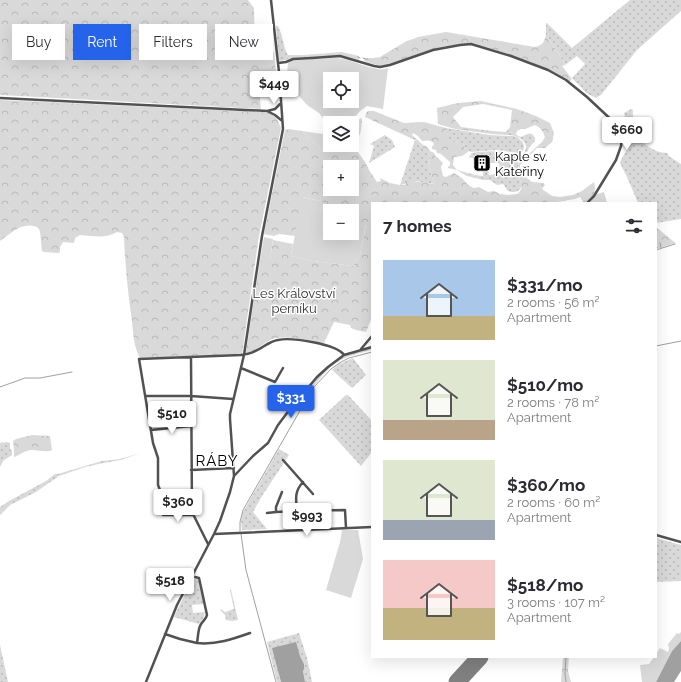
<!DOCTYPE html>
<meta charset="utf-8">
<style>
:root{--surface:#fff;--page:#f2f2f3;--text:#2b2b33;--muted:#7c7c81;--accent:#2563eb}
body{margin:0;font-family:Raleway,sans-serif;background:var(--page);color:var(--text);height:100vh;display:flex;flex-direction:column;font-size:15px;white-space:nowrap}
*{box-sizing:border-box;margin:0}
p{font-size:13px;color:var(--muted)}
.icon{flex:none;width:22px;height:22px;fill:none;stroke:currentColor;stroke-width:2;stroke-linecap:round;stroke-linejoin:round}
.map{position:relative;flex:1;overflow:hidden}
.panel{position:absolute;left:371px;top:202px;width:286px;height:456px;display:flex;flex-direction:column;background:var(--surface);border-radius:0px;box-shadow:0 4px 16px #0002}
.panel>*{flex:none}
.guide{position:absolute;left:12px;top:24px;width:299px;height:36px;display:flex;gap:8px}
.buttons{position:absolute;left:323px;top:72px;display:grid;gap:8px}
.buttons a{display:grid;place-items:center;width:36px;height:36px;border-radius:0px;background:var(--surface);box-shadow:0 4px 16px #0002;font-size:20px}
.price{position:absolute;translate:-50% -34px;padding:0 9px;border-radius:4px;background:#fff;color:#222;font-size:13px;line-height:26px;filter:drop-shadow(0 1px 2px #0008)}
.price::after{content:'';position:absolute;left:50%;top:24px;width:12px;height:9px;margin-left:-6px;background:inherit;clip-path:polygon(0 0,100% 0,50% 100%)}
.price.on{background:var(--accent);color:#fff}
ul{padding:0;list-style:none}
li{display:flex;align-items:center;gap:12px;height:100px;padding:0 12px}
li span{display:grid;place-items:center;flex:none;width:112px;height:80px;border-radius:0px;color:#555}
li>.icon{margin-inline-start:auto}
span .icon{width:48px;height:48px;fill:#fffc;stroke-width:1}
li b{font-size:17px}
h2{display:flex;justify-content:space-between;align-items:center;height:48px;padding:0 12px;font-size:17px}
.pill{padding:0 14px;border-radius:0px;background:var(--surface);box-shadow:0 4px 16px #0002;font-size:14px;line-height:36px}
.pill.on{background:var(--accent);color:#fff}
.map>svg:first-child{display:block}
.grass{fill:url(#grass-dots)}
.forest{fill:url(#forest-crowns);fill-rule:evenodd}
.green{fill:#d9d9d9;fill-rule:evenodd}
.water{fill:#a0a0a0}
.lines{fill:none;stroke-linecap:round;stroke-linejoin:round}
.stream{stroke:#a0a0a0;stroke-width:1}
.runway{stroke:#808080;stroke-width:17}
.minor{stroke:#525252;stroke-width:2.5}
.labels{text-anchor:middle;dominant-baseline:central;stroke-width:3;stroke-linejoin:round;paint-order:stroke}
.poi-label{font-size:13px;fill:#000;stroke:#fff;text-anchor:start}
.park-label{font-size:13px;fill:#303030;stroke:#fff}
.quarter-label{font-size:15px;letter-spacing:1px;fill:#000;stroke:#fff}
</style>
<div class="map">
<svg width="681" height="682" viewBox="0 0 681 682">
<defs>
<pattern id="grass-dots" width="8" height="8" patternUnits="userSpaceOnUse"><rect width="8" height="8" fill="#d9d9d9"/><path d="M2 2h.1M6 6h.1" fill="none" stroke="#b8b8b8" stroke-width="1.8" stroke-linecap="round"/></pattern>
<pattern id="forest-crowns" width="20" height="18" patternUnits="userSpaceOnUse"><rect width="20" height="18" fill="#d9d9d9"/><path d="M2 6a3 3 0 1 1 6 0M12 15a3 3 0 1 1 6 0" fill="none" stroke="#b8b8b8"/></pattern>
</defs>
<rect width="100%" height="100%" fill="#fff"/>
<path class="grass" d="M630,0H681V11L637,50L601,95L596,98L586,93L581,87L572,78L585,64L577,56L565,65L561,57L546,35V23H547L572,48Z
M276,26H278C283,35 283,47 288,55L286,60L280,61L279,60Z
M631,109L633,110C632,118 635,123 636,130L628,126L616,122L625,116L624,113Z
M361,118L362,120C361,127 362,141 352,139V124Z
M446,128L489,135L513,136L517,137L523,142L524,148L522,152L517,153L497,150L471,152L469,151L462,156L469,151C464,149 460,143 455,142C452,141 451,143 449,140C446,137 448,132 446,128Z
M509,133C513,131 517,135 520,137C526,136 531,129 535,138V141L530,146L527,152H526L518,161V175L522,185C520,192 515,193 508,191L503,184L497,185L490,180H484L467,176L457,170L475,175L483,176V169H488L489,175L497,174L499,175L501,173L500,171L499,163H489L488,167H483L484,162L469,157V156L471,155V153C484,151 499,150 512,154H514L516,159H518C521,156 525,153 526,148C527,140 516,135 509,135Z
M385,135L392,140L395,147L369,163L374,146L370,144Z
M415,140L430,156L429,167L434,183C428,185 423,182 417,181C410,181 406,184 400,185Z
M636,140C647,143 653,153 667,153L670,157L681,164V219L656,223V203H638L627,177L620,163C620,161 631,142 633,141C634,141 635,140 636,140Z
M372,348V350C361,353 349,355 339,361C328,367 320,379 312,388L311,387L292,408C308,389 323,367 345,356C353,353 363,351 372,348Z
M353,358L366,375L352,388L332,370L339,364Z
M346,395H348L372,421V452L361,466L319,420Z
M7,442L10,443V449L12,451V455L3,461L0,467V443Z
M279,449L289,455L262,496L253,512L267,529L242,530L241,521L243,512Z
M141,453L121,460L103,463L85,467L59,476L36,492L10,505L0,515V507L9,501L46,481L55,474H58L102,461L120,459Z
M656,538L681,545V581L656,582Z
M192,579H198L204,604L192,605L193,613L205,612L204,617L199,624L174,617Z
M230,590H231L238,620L232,621L226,620L225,615L220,610L221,609L225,612L234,609Z
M299,633L307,658L312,682H305L303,671L304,664L300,656L295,642L279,675L281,682H277L267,642Z
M0,645L8,682H0Z"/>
<path class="forest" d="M0,0H248L254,8L255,51L268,52H274L276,71L267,72L258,77L261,109L0,95Z
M446,32L535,47C543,45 544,42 546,35L561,57L565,65L562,66L572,79L569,82L531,62L502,52L485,47L461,44L442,47L423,52L388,65L379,66L364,61L365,58H373L380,57L405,42L418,37Z
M342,52L359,56V60L343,56L291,58L286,60L288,55H304Z
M0,100L261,112L271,113L277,119L281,128L259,236L242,354L140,358C134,347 133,334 132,321C128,293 125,265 124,237L122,233L117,232C105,239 94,236 80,235L75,238L74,243L63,242L60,247V252L58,253L44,252L42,251C41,245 41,233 39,229C37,227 36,226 33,226C20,223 10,234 0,241Z
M481,101L517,109L536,116L550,123L554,133L552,142L545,148H537L520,165V171L523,175L532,182L543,183L545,185L542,189L552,196L560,197L573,195L582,191L594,182C597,193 593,196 584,203L580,197L575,199L552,203H372V317L366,332L356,330L351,328L350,325L334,322L324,343C309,341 292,336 277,338C265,339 257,354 246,352L260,260H270L273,240L293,244L291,256L313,261L353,266L360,255L366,225L352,221V211H333L320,201L303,197L295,236L279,234L274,236L264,234L285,130L289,129L302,131L323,151L330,139V145H353L365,162L369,170L377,182L381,181L380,178L390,183L400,185H404L408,182L412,181L422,182L431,184L434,183L429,167L430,156L415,140L365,117L366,113L368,111H374L404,123L424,122L446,128C448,132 447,134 448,137C449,143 454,141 458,143C459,143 464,146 464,146V148L469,151L462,156L454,157L453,165L457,170L448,168V167L450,165V162L441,154L437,153L436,150L432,149V147L434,144C431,139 427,141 422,141L418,136L413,133L412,135L423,145L426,146L430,151L434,153L436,157L438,158L443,163L441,167L443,176L446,177L454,173L462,178L468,185L474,188L479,187L488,192L494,191L500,194L508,195L518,194C525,185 520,183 518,175C518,171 519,168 518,164L542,142L545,137C543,131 541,128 535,125L525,129H521L517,131L516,134L510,132L509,135L492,134L455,129L438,124L437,108L458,103ZM483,104L512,110L510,127L506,132L492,131L461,127L453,117L463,107ZM330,167H352V189H330Z
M656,227L673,241L676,243L656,249Z
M32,435L50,436L52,450C46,453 39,450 32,450C25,450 20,455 14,457V450L13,441L16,439Z
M563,657H569L568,671L571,682H561Z"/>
<path class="green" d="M336,58C351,59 364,67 378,69C381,70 385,69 388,68L383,109L367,106L359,112L350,123H330V127L319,113L307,105L293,89L286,85L288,63L292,60ZM330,79H352V101H330Z
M302,131L330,135V139L323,151Z
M604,192L607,203H589L597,194Z
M302,197L320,201L333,211H330V233H352V221L366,224L360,255L353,266L313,261L291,256Z
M264,237L273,239L270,260H260Z
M342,530H358L363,559L351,598L326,590L340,542Z
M681,632V641L672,651L656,682H642L640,665L649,664L654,657H656V654L660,648L668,652L669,649L668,644L677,633L679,634Z"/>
<path class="water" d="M681,641V671L674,682H656L672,651Z
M296,642L300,656L304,664V669L303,671L305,682H281L272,648Z"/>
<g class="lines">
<path class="stream" d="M358,57L360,58
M363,58L366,59
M660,243L661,248
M656,250L675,244
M656,346L681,341
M0,387L25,378H40L72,372
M240,531V522L243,510L313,388L331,369L341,362L349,358L372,352
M241,534L246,570L276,682
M566,682L565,673L566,657"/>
<path class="runway" d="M457,682L480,657"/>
<path class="minor" d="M278,63L286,62L293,59L312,58L340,56L374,66L380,67L390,65L433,50L460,45L471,44L511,56L548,70L566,80L587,97L618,126L622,133V138L621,146L616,160L594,196L587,203
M0,98L267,111L275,109L280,104
M267,111L275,115L281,120
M361,349L372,336
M191,357L192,512L208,544
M241,368L275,382L283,368
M145,396H191L233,399
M151,430L191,426
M283,460L313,494
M191,470L234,468
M234,476L253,456L268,443L278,425L290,409L317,377L328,367L344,355L372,347
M303,482C294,492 296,499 297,511L345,510L346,528
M191,491L160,490L158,485V458L153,443L139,359L241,355C245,354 250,354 253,352C262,349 269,341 278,340C291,337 337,344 344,355
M282,492L276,507V512L297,511
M267,513L276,512
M163,515H193
M214,534L372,527
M656,535L681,542
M165,634L180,639L197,643C198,637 198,631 200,626C202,621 206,620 207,615L199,578L191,576
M197,643C216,645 233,639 250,633
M146,682L177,605L214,534L220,521L230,492L234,476L230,419V414L244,355L262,236L283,129L279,72L271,0"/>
</g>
<defs>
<symbol id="building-square" viewBox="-11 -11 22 22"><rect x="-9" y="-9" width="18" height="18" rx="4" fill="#000" stroke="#fff"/><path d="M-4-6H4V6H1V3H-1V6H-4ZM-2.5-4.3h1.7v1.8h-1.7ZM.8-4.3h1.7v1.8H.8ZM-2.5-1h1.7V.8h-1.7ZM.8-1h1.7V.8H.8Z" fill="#fff"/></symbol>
</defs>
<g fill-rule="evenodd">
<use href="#building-square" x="472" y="153" width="20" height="20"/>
</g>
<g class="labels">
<g class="poi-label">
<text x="495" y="156">Kaple sv.<tspan x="495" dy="15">Kateřiny</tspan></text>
</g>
<g class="park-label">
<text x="294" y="293">Les Království<tspan x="294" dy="15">perníku</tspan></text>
</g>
<g class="quarter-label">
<text x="217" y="461">RÁBY</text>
</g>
</g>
</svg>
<div class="buttons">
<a><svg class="icon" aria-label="locate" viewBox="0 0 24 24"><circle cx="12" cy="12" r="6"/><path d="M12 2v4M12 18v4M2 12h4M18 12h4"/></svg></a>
<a><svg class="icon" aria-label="layers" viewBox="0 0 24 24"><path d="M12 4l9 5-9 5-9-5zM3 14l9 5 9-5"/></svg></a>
<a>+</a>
<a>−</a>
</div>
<b class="price" style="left:274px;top:105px">$449</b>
<b class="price" style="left:627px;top:151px">$660</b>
<b class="price on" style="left:291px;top:419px">$331</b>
<b class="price" style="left:172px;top:435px">$510</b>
<b class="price" style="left:178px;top:523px">$360</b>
<b class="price" style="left:307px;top:537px">$993</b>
<b class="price" style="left:170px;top:602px">$518</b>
<div class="guide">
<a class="pill">Buy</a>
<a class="pill on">Rent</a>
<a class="pill">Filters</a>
<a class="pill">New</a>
</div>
<section class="panel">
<h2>7 homes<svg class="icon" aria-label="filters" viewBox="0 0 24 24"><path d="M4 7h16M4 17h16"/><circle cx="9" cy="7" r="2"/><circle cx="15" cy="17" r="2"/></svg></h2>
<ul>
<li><span style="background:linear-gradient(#a9c7e8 70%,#c2b280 0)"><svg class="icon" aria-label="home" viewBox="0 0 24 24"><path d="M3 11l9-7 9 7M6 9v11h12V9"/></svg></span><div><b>$331/mo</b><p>2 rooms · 56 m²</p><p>Apartment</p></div></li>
<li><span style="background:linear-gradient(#dfe7d0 75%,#b9a48a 0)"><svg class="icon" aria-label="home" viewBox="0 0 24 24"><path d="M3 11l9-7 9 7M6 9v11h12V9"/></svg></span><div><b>$510/mo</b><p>2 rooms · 78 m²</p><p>Apartment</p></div></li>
<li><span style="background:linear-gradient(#dfe7d0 75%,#9aa5b1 0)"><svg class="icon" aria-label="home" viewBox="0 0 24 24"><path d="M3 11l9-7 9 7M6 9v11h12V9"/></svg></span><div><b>$360/mo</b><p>2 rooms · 60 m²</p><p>Apartment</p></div></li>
<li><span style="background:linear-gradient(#f6c9c9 60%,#c2b280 0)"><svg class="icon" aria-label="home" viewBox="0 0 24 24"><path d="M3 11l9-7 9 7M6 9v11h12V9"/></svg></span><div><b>$518/mo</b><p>3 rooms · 107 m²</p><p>Apartment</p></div></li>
</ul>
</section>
</div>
